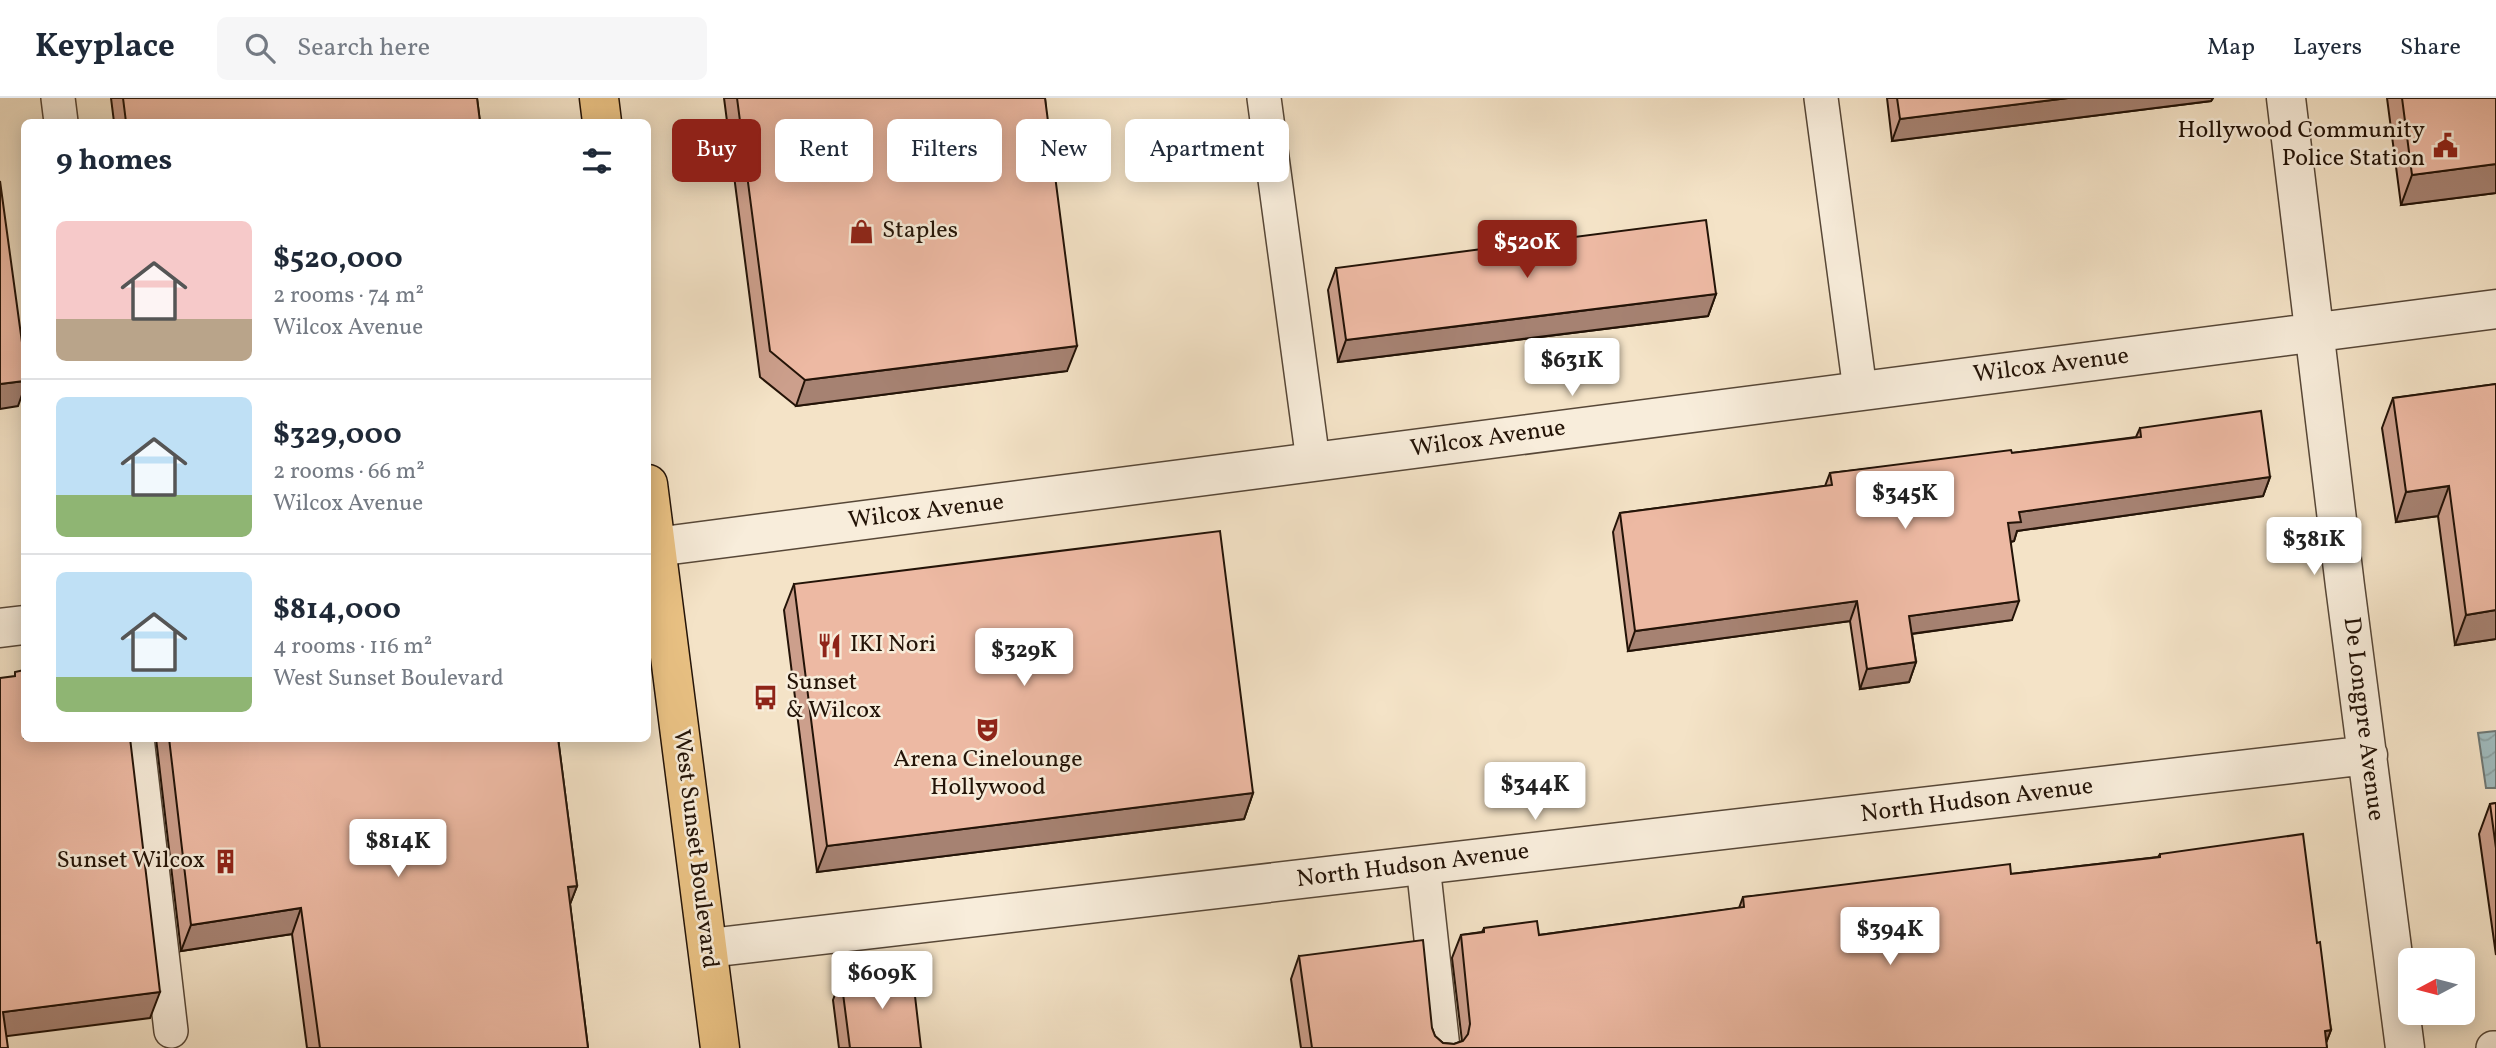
<!DOCTYPE html>
<meta charset="utf-8">
<style>
:root{--surface:#fff;--page:#f6f6f7;--text:#1f2937;--muted:#747a83;--line:#e0e1e3;--accent:#8f2418}
body{margin:0;font-family:Vollkorn,serif;background:var(--page);color:var(--text);height:100vh;display:flex;flex-direction:column;font-size:26px;white-space:nowrap}
*{box-sizing:border-box;margin:0}
p{font-size:23px;color:var(--muted)}
.icon{flex:none;width:38px;height:38px;fill:none;stroke:currentColor;stroke-width:2;stroke-linecap:round;stroke-linejoin:round}
.map{position:relative;flex:1;overflow:hidden}
.sheet{position:absolute;left:21px;top:21px;width:630px;height:623px;display:flex;flex-direction:column;background:var(--surface);border-radius:10px;box-shadow:0 4px 18px #0003}
.sheet>*{flex:none}
.banner{position:absolute;left:672px;top:21px;width:665px;height:63px;display:flex;gap:14px}
.needle{width:46px;rotate:263deg}
.fabs{position:absolute;left:2398px;top:850px;display:grid;gap:14px}
.fabs a{display:grid;place-items:center;width:77px;height:77px;border-radius:10px;background:var(--surface);box-shadow:0 4px 18px #0003;font-size:35px}
.price{position:absolute;translate:-50% -60px;padding:0 16px;border-radius:7px;background:#fff;color:#222;font-size:23px;line-height:46px;filter:drop-shadow(0 2px 4px #0008)}
.price::after{content:'';position:absolute;left:50%;top:42px;width:21px;height:16px;margin-left:-10px;background:inherit;clip-path:polygon(0 0,100% 0,50% 100%)}
.price.active{background:var(--accent);color:#fff}
ul{padding:0;list-style:none}
li{display:flex;align-items:center;gap:21px;height:175px;padding:0 35px}
li+li{border-top:2px solid var(--line)}
li span{display:grid;place-items:center;flex:none;width:196px;height:140px;border-radius:10px;color:#555}
li>.icon{margin-inline-start:auto}
span .icon{width:84px;height:84px;fill:#fffc;stroke-width:1}
li b{font-size:30px}
h2{display:flex;justify-content:space-between;align-items:center;height:84px;padding:0 35px;font-size:30px}
.tag{padding:0 24px;border-radius:10px;background:var(--surface);box-shadow:0 4px 18px #0003;font-size:24px;line-height:63px}
.tag.active{background:var(--accent);color:#fff}
header{display:flex;align-items:center;gap:42px;box-sizing:border-box;height:98px;padding:0 35px;background:var(--surface);border-bottom:2px solid var(--line)}
header strong{font-size:33px}
nav{display:flex;gap:38px;margin-inline-start:auto;font-size:24px}
.search{width:490px;height:63px;background:var(--page);display:flex;align-items:center;gap:18px;box-sizing:border-box;padding:0 24px;border-radius:10px;color:var(--muted);font-size:26px}
.map>svg:first-child{display:block}
.water{fill:url(#water-waves);stroke:#6e7875;stroke-width:2}
.lines{fill:none;stroke-linecap:round;stroke-linejoin:round}
.service-casing{stroke:#574737;stroke-width:36}
.minor-casing{stroke:#574737;stroke-width:41}
.primary-casing{stroke:#231307;stroke-width:41}
.service{stroke:#f8eddb;stroke-width:33}
.minor{stroke:#f8eddb;stroke-width:38}
.primary{stroke:#eac284;stroke-width:38}
.wall{fill:#cc9f8c;stroke:#231307;stroke-width:2}
.shaded-wall{fill:#a68272;stroke:#231307;stroke-width:2}
.building{fill:#edb9a3;stroke:#231307;stroke-width:2}
.labels{text-anchor:middle;dominant-baseline:central;stroke-width:5;stroke-linejoin:round;paint-order:stroke}
.poi-label{font-size:24px;fill:#231307;stroke:#f8eddb;text-anchor:start}
.street-label{font-size:24px;fill:#231307;stroke:#f8eddb}
</style>
<header>
<strong>Keyplace</strong>
<div class="search"><svg class="icon" aria-label="search" viewBox="0 0 24 24"><circle cx="10" cy="10" r="6"/><path d="M15 15l6 6"/></svg>Search here</div>
<nav><a>Map</a><a>Layers</a><a>Share</a></nav>
</header>
<div class="map">
<svg width="2496" height="950" viewBox="0 0 2496 950">
<defs>
<pattern id="water-waves" width="16" height="10" patternUnits="userSpaceOnUse" patternTransform="scale(1.75)"><rect width="16" height="10" fill="#a0bcbf"/><path d="M0 5q4-4 8 0t8 0" fill="none" stroke="#8aa1a3"/></pattern>
</defs>
<rect width="100%" height="100%" fill="#f4e3c7"/>
<filter id="stains"><feTurbulence type="fractalNoise" baseFrequency=".00286" numOctaves="4"/><feColorMatrix values="0 0 0 0 .2 0 0 0 0 .09 0 0 0 0 .02 0 0 0 .5 -.17"/></filter>
<radialGradient id="worn" r=".72"><stop offset=".6" stop-color="#630" stop-opacity="0"/><stop offset="1" stop-color="#630" stop-opacity=".3"/></radialGradient>
<path class="water" d="M2496,633V690H2486L2478,635Z"/>
<g class="lines">
<defs>
<path id="service" d="M58,0L61,24
M1264,0L1313,363
M1821,0L1860,292
M137,640L171,933
M1423,767L1443,950
M2493,950H2496"/>
<path id="minor" d="M2286,0L2345,488L2405,950
M648,450L2496,211
M0,530L24,527
M709,850L2368,657"/>
<path id="primary" d="M599,0L602,24
M648,386L720,950"/>
</defs>
<use href="#service" class="service-casing"/>
<use href="#minor" class="minor-casing"/>
<use href="#primary" class="primary-casing"/>
<use href="#service" class="service"/>
<use href="#minor" class="minor"/>
<use href="#primary" class="primary"/>
</g>
<path class="wall" d="M111,0H477L480,24H114Z
M724,0H1045L1067,273L796,308L760,279Z
M1887,0H2213L2211,3L1892,43Z
M2387,0H2496V95L2401,107Z
M1336,170L1716,196L1708,218L1338,264L1328,192Z
M2496,286V541L2455,547L2438,418L2396,424L2382,330L2393,300Z
M2140,330L2270,379L2263,398L2017,433L2014,443L2011,444L2012,522L1912,536L1916,564L1909,584L1860,591L1850,523L1628,553L1613,434L1620,415L1825,388L1830,375L2012,355L2136,339Z
M794,486L1253,695L1244,721L817,774L784,512Z
M156,640H558L577,788L570,806L588,950H307L292,836L181,853Z
M2496,705V857L2479,736L2490,706Z
M2160,756L2317,845L2331,932L2326,945L2327,950H1301L1291,881L1299,858L1432,930L1435,938L1443,945L1454,946L1462,943L1452,860L1461,837L1482,834L1484,830L1539,837L1739,810L1743,799L2011,776L2158,759Z
M841,880L921,950H839L833,902Z"/>
<path class="shaded-wall" d="M2068,0H2213L2211,3L1892,43L1900,21Z
M2496,66V95L2401,107L2412,77Z
M1716,196L1708,218L1338,264L1346,242Z
M1077,248L1067,273L796,308L805,282Z
M24,283V291L18,308L0,311V286Z
M2270,379L2263,398L2017,433L2014,443L2001,445L2008,425L2019,414Z
M2449,388L2438,418L2396,424L2406,394Z
M1857,503L1850,523L1628,553L1635,533Z
M2019,503L2012,522L1902,537L1909,518Z
M2496,512V541L2455,547L2466,517Z
M1916,564L1909,584L1860,591L1867,571Z
M1253,695L1244,721L817,774L827,748Z
M577,788L567,814L568,789Z
M301,810L292,836L181,853L191,827Z
M160,894L150,920L0,939L3,914Z
M2331,932L2324,950L2325,933Z"/>
<path class="building" d="M123,0H477L480,24H126Z
M737,0H1045L1077,248L805,282L770,253Z
M1897,0H2068L1900,21Z
M2402,0H2496V66L2412,77Z
M0,83L24,259V283L0,286Z
M1706,122L1716,196L1346,242L1336,170Z
M2496,286V512L2466,517L2449,388L2406,394L2393,300Z
M2261,313L2270,379L2019,414L2021,424L2008,425L2019,503L1909,518L1916,564L1867,571L1857,503L1635,533L1620,415L1832,387L1830,375L2011,352L2012,355L2141,339L2140,330Z
M1220,433L1253,695L827,748L794,486Z
M24,572V640H130L160,894L3,914L8,950H0V580L15,578V574Z
M169,640H558L577,788L568,789L588,950H320L301,810L191,827Z
M2496,705V750L2490,706Z
M2303,736L2317,845L2320,844L2331,932L2325,933L2327,950H1312L1299,858L1423,842L1432,930L1435,938L1443,945L1454,946L1463,943L1468,936L1470,926L1461,837L1484,834V830L1537,823L1539,837L1744,809L1743,799L2010,766L2011,776L2160,759V756Z
M912,872L921,950H850L841,880Z"/>
<defs>
<symbol id="civic-bare" viewBox="-9 -9 18 18"><path d="M-.6-6.5H3V-4.5H.6V-3L4-1V1h2V6H-6V1h2V-1L-.6-3ZM-1.2 2.5V6h2.4V2.5Z" fill="#8f2418" stroke="#f8eddb" stroke-width="2.5" paint-order="stroke"/></symbol>
<symbol id="shop-bare" viewBox="-9 -9 18 18"><path d="M-5-2.5h2.3a2.7 3.5 0 0 1 5.4 0H5L5.5 6h-11ZM-1.5-2.5h3a1.5 2.3 0 0 0-3 0Z" fill="#8f2418" stroke="#f8eddb" stroke-width="2.5" paint-order="stroke"/></symbol>
<symbol id="restaurant-bare" viewBox="-9 -9 18 18"><path d="M-5-6h1v4h1v-4h1v4h1v-4h1v5L-1.5 .5V6h-2V.5L-5-1ZM5-6V6H3V1.5H1.5Q1.5-4 5-6Z" fill="#8f2418" stroke="#f8eddb" stroke-width="2.5" paint-order="stroke"/></symbol>
<symbol id="bus-bare" viewBox="-9 -9 18 18"><path d="M-5-6H5V4H4V6H2V4H-2V6H-4V4H-5ZM-3.5-4V0h7V-4ZM-3.5 1.2v1.5H-2V1.2ZM2 1.2v1.5H3.5V1.2Z" fill="#8f2418" stroke="#f8eddb" stroke-width="2.5" paint-order="stroke"/></symbol>
<symbol id="theatre-bare" viewBox="-9 -9 18 18"><path d="M-5-5.5Q0-4 5-5.5V0Q5 5 0 6Q-5 5-5 0ZM-3.3-2.5H-1v1.5H-3.3ZM1-2.5H3.3v1.5H1ZM-2.8 1Q0 5.5 2.8 1Z" fill="#8f2418" stroke="#f8eddb" stroke-width="2.5" paint-order="stroke"/></symbol>
<symbol id="building-bare" viewBox="-9 -9 18 18"><path d="M-4-6H4V6H1V3H-1V6H-4ZM-2.5-4.3h1.7v1.8h-1.7ZM.8-4.3h1.7v1.8H.8ZM-2.5-1h1.7V.8h-1.7ZM.8-1h1.7V.8H.8Z" fill="#8f2418" stroke="#f8eddb" stroke-width="2.5" paint-order="stroke"/></symbol>
</defs>
<g fill-rule="evenodd">
<use href="#civic-bare" x="2428" y="30" width="35" height="35"/>
<use href="#shop-bare" x="844" y="116" width="35" height="35"/>
<use href="#restaurant-bare" x="812" y="530" width="35" height="35"/>
<use href="#bus-bare" x="748" y="582" width="35" height="35"/>
<use href="#theatre-bare" x="970" y="614" width="35" height="35"/>
<use href="#building-bare" x="208" y="746" width="35" height="35"/>
</g>
<g class="labels">
<g class="poi-label">
<text x="2425" y="33" text-anchor="end">Hollywood Community<tspan x="2425" dy="28">Police Station</tspan></text>
<text x="882" y="133">Staples</text>
<text x="850" y="547">IKI Nori</text>
<text x="786" y="585">Sunset<tspan x="786" dy="28">&amp; Wilcox</tspan></text>
<text x="988" y="662" text-anchor="middle">Arena Cinelounge<tspan x="988" dy="28">Hollywood</tspan></text>
<text x="205" y="763" text-anchor="end">Sunset Wilcox</text>
</g>
<g class="street-label">
<text transform="translate(2051 268) rotate(-7)">Wilcox Avenue</text>
<text transform="translate(1488 341) rotate(-8)">Wilcox Avenue</text>
<text transform="translate(926 414) rotate(-7)">Wilcox Avenue</text>
<text transform="translate(2363 621) rotate(83)">De Longpre Avenue</text>
<text transform="translate(1977 703) rotate(-7)">North Hudson Avenue</text>
<text transform="translate(695 751) rotate(83)">West Sunset Boulevard</text>
<text transform="translate(1413 768) rotate(-7)">North Hudson Avenue</text>
</g>
</g>
<rect width="100%" height="100%" filter="url(#stains)"/>
<rect width="100%" height="100%" fill="url(#worn)"/>
</svg>
<div class="fabs">
<a><svg class="needle" viewBox="-14 -14 28 28"><path d="M0-13l5 13h-10z" fill="#e53935"/><path d="M0 13l5-13h-10z" fill="#747a83"/></svg></a>
</div>
<b class="price active" style="left:1527px;top:182px">$520K</b>
<b class="price" style="left:1572px;top:300px">$631K</b>
<b class="price" style="left:1905px;top:433px">$345K</b>
<b class="price" style="left:2314px;top:479px">$381K</b>
<b class="price" style="left:1024px;top:590px">$329K</b>
<b class="price" style="left:1535px;top:724px">$344K</b>
<b class="price" style="left:398px;top:781px">$814K</b>
<b class="price" style="left:1890px;top:869px">$394K</b>
<b class="price" style="left:882px;top:913px">$609K</b>
<div class="banner">
<a class="tag active">Buy</a>
<a class="tag">Rent</a>
<a class="tag">Filters</a>
<a class="tag">New</a>
<a class="tag">Apartment</a>
</div>
<section class="sheet">
<h2>9 homes<svg class="icon" aria-label="filters" viewBox="0 0 24 24"><path d="M4 7h16M4 17h16"/><circle cx="9" cy="7" r="2"/><circle cx="15" cy="17" r="2"/></svg></h2>
<ul>
<li><span style="background:linear-gradient(#f6c9c9 70%,#b9a48a 0)"><svg class="icon" aria-label="home" viewBox="0 0 24 24"><path d="M3 11l9-7 9 7M6 9v11h12V9"/></svg></span><div><b>$520,000</b><p>2 rooms · 74 m²</p><p>Wilcox Avenue</p></div></li>
<li><span style="background:linear-gradient(#bfe0f5 70%,#8fb573 0)"><svg class="icon" aria-label="home" viewBox="0 0 24 24"><path d="M3 11l9-7 9 7M6 9v11h12V9"/></svg></span><div><b>$329,000</b><p>2 rooms · 66 m²</p><p>Wilcox Avenue</p></div></li>
<li><span style="background:linear-gradient(#bfe0f5 75%,#8fb573 0)"><svg class="icon" aria-label="home" viewBox="0 0 24 24"><path d="M3 11l9-7 9 7M6 9v11h12V9"/></svg></span><div><b>$814,000</b><p>4 rooms · 116 m²</p><p>West Sunset Boulevard</p></div></li>
</ul>
</section>
</div>
